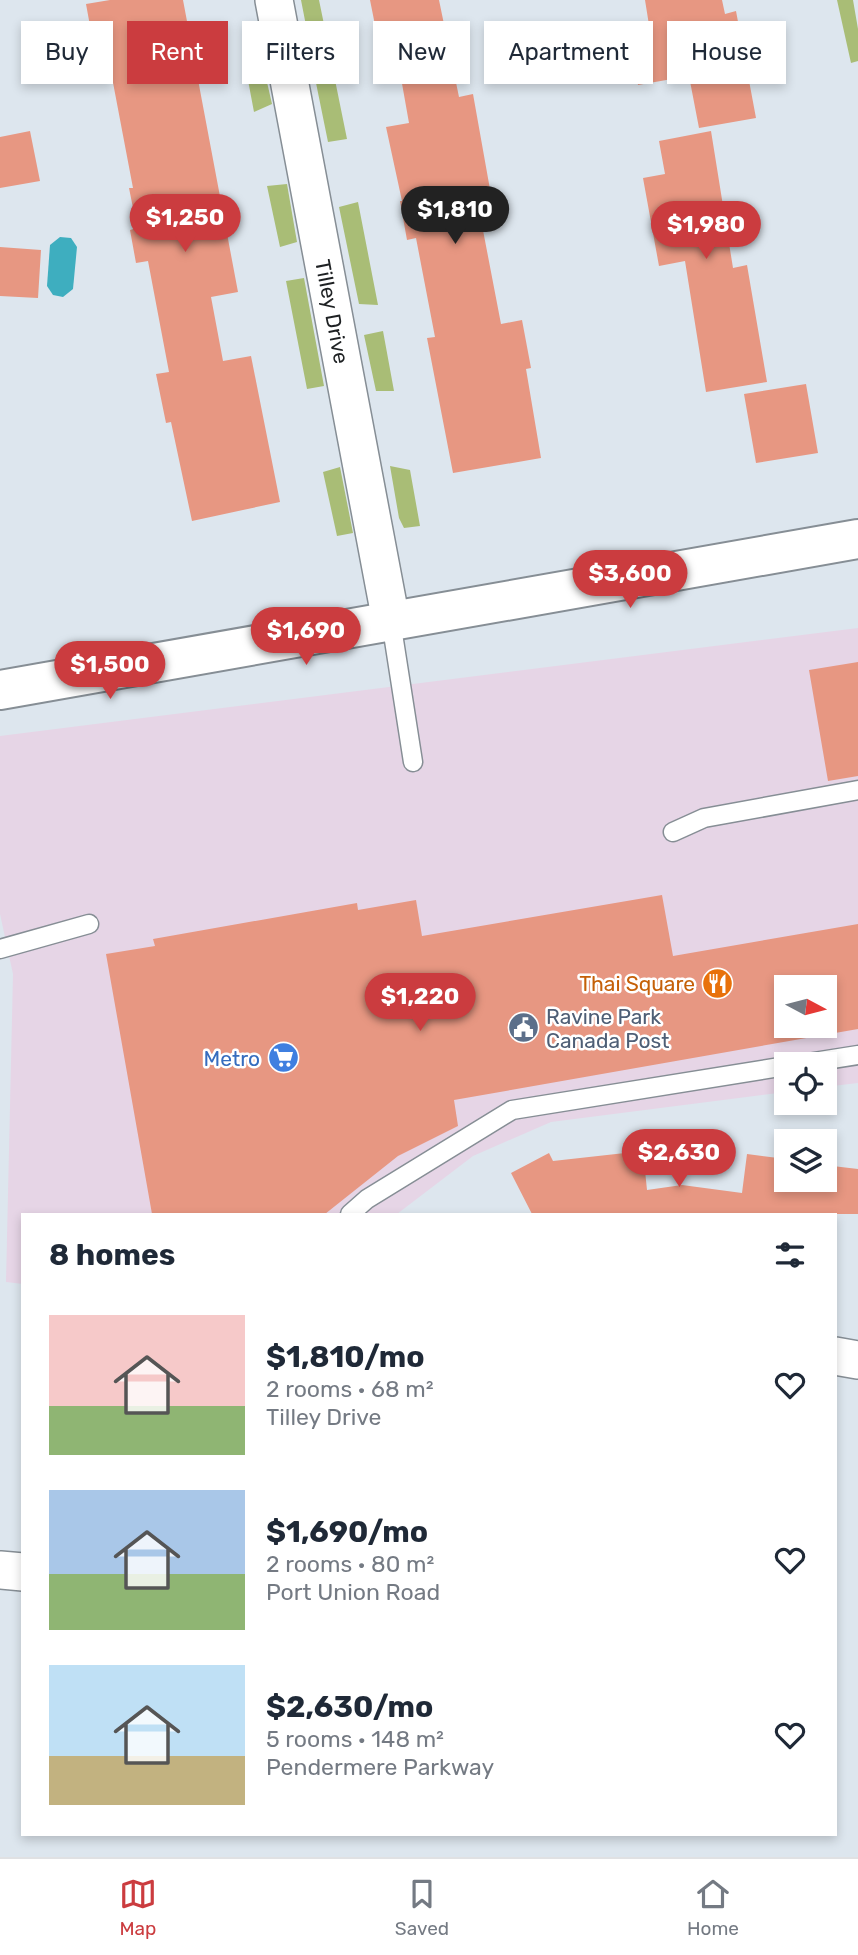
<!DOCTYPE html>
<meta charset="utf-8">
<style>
:root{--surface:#fff;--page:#f2f2f3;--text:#1f2937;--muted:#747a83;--line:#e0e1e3;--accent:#cb3c3f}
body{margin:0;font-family:Rubik,sans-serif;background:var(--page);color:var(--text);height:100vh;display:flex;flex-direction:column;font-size:26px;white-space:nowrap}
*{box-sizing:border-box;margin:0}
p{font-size:23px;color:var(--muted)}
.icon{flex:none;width:38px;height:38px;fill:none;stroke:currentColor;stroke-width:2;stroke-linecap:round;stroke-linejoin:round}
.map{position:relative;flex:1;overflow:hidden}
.sheet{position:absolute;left:21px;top:1213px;width:816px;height:623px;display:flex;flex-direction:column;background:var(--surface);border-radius:0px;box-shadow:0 4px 10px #0003}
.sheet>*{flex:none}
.hud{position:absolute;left:21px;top:21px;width:817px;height:63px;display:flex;gap:14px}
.needle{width:46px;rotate:97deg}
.fabs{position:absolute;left:774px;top:975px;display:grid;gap:14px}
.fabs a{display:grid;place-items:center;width:63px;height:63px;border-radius:0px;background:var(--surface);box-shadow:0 4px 10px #0003;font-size:35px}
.price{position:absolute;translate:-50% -60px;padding:0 16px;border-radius:24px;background:var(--accent);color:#fff;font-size:23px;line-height:46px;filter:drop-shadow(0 2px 4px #0008)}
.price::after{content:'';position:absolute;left:50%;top:42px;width:21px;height:16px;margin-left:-10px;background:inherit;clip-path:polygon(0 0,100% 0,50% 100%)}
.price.current{background:#222;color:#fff}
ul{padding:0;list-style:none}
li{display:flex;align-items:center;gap:21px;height:175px;padding:0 28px}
li span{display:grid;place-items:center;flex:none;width:196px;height:140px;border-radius:0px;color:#555}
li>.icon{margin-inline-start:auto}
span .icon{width:84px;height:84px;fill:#fffc;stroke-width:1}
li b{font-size:30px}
h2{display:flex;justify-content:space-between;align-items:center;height:84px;padding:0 28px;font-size:30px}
.pill{padding:0 24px;border-radius:0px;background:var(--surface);box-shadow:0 4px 10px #0003;font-size:24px;line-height:63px}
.pill.current{background:var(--accent);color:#fff}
.tabs{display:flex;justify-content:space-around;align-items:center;height:98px;border-top:2px solid var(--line);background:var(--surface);font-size:19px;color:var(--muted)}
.tabs a{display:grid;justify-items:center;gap:4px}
.tabs .current{color:var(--accent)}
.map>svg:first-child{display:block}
.commercial{fill:#e6d5e6;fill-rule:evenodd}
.green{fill:#a9bd76}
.water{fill:#3eaebf}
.building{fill:#e79782;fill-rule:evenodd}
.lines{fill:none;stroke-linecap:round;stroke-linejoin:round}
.lane-casing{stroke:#868e95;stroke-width:21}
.street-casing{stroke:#868e95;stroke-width:40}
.secondary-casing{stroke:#868e95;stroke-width:42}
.lane{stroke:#fff;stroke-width:18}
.street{stroke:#fff;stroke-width:37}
.secondary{stroke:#fff;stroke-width:38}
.labels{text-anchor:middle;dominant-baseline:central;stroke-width:5;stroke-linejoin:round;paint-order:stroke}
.street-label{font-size:21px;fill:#1e2123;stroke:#fff}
.food-label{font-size:21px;fill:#c56008;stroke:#fff;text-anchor:end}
.service-label{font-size:21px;fill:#4e5e75;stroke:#fff;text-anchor:start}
.shop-label{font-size:21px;fill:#366cbe;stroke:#fff;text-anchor:end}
</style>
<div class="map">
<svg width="858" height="1857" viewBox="0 0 858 1857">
<rect width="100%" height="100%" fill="#dde6ee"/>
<path class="commercial" d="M858,628V1083L824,1087V1064H786V1092L551,1122L473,1156L397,1214H23V1284L6,1282L13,974L0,914V736ZM786,987H824V1026H786Z"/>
<path class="green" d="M301,0H319L327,39L309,41Z
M837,0H853L858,29V61L851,63Z
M261,56L272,104L254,112L244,59Z
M334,75L347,139L328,142L315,78Z
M287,184L297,242L280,247L267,186Z
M358,202L378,305L359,304L339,207Z
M304,278L324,386L307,389L286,281Z
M383,331L394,391H376L364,335Z
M390,466L410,470L420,526L404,528L399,518Z
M340,467L353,533L337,536L323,472Z"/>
<path class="water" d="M60,237L71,238L77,247L73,289L63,297L53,295L47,286L50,245Z"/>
<path class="building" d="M110,0H183L238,292L211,297L223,361L251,356L280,502L192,521L171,422L166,423L156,374L169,372L148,261L136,263L130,230L137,228L129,188H133L107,51L95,53L86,4Z
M370,0H439L459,97L473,94L496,223L482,225L501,324L522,320L531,368L526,369L541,458L453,473L427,338L435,337L416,238L407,240L400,201H402L386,127L409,123L398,61L383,65Z
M645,0H722L725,14L736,11L756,118L699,128L689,76L638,85L628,29L649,25Z
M30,131L40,181L0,188V137Z
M711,131L733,268L747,265L767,382L706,392L685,261L659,266L643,178L665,174L659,141Z
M0,247L41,250L38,298L0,296Z
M806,384L818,453L756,463L744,394Z
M858,662V776L828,781L809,670Z
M662,895L673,956L858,924V1029L454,1100L458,1126L398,1156L325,1214H152L106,954L155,946L153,939L357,903L358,910L416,900L422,936ZM786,987H824V1026H786Z
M643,1151L647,1190L682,1185L742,1193L747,1154L786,1159V1180H824V1165L858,1169V1214H532L511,1173L549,1153L553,1161Z"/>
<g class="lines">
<defs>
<path id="lane" d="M391,621L413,762
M673,832L704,818L858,790
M0,949L89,924
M801,1064L858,1055
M350,1214L367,1199L512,1110L786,1066"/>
<g id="street">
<path id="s1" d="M274,0L391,621"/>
<path d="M835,1356L858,1360"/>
<path d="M0,1570L23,1572"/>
</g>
<path id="secondary" d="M0,690L858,539"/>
</defs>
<use href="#lane" class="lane-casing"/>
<use href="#street" class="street-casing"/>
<use href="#secondary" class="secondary-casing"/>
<use href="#lane" class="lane"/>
<use href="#street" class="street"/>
<use href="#secondary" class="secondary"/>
</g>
<defs>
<symbol id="restaurant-disc" viewBox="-11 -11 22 22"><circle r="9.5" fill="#e8710a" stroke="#fff"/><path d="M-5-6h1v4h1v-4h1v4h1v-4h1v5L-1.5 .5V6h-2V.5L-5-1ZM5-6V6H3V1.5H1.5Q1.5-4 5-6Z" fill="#fff"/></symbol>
<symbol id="civic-disc" viewBox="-11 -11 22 22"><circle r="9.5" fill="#5c6f8a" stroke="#fff"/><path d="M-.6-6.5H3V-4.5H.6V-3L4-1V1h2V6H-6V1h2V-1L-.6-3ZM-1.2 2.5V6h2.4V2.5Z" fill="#fff"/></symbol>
<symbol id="supermarket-disc" viewBox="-11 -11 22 22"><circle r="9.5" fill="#3f7fe0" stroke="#fff"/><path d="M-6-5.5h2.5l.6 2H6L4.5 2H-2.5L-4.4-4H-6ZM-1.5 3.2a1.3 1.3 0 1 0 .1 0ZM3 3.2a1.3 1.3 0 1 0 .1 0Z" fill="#fff"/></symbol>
</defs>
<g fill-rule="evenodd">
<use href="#restaurant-disc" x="700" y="966" width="35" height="35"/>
<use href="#civic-disc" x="506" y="1010" width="35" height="35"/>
<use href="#supermarket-disc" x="266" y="1040" width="35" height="35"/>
</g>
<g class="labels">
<g class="street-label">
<text stroke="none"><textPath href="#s1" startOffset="317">Tilley Drive</textPath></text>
</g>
<g class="food-label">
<text x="695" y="983">Thai Square</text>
</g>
<g class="service-label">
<text x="546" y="1016">Ravine Park<tspan x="546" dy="24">Canada Post</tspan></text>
</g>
<g class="shop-label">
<text x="260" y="1058">Metro</text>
</g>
</g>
</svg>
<div class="fabs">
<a><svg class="needle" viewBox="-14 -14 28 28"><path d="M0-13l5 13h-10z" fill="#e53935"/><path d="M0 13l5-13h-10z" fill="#747a83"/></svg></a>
<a><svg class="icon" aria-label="locate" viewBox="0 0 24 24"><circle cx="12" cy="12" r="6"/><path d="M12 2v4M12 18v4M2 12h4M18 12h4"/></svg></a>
<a><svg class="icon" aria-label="layers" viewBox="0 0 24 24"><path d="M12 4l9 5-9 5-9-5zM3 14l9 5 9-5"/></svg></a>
</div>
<b class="price current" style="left:455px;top:246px">$1,810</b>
<b class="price" style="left:185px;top:254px">$1,250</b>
<b class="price" style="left:706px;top:261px">$1,980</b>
<b class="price" style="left:630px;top:610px">$3,600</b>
<b class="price" style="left:306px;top:667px">$1,690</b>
<b class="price" style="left:110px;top:701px">$1,500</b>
<b class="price" style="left:420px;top:1033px">$1,220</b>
<b class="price" style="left:679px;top:1189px">$2,630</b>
<div class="hud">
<a class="pill">Buy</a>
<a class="pill current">Rent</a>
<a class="pill">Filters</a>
<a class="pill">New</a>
<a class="pill">Apartment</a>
<a class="pill">House</a>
</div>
<section class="sheet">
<h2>8 homes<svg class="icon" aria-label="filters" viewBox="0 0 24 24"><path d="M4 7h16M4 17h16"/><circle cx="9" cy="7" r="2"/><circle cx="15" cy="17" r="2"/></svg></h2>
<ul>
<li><span style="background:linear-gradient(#f6c9c9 65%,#8fb573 0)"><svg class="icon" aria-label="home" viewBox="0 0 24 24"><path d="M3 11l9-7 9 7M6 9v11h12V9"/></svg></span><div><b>$1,810/mo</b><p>2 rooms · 68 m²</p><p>Tilley Drive</p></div><svg class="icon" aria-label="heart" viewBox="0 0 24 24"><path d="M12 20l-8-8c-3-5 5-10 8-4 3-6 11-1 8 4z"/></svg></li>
<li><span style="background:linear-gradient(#a9c7e8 60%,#8fb573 0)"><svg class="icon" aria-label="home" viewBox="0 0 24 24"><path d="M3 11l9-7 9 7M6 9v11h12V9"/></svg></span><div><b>$1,690/mo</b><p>2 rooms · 80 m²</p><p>Port Union Road</p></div><svg class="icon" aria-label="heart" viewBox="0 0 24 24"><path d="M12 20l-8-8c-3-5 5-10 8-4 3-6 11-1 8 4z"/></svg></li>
<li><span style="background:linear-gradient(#bfe0f5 65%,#c2b280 0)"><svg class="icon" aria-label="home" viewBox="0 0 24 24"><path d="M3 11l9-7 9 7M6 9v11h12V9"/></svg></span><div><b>$2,630/mo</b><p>5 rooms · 148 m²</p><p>Pendermere Parkway</p></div><svg class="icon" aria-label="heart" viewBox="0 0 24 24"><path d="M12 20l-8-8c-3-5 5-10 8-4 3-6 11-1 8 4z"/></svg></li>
</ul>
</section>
</div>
<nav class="tabs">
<a class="current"><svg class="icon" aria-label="map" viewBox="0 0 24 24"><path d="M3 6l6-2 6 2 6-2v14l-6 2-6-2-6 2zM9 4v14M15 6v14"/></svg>Map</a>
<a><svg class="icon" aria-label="saved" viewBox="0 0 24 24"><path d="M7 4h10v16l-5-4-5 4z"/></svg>Saved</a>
<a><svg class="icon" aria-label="home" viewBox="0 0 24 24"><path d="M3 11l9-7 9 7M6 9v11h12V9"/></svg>Home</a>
</nav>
